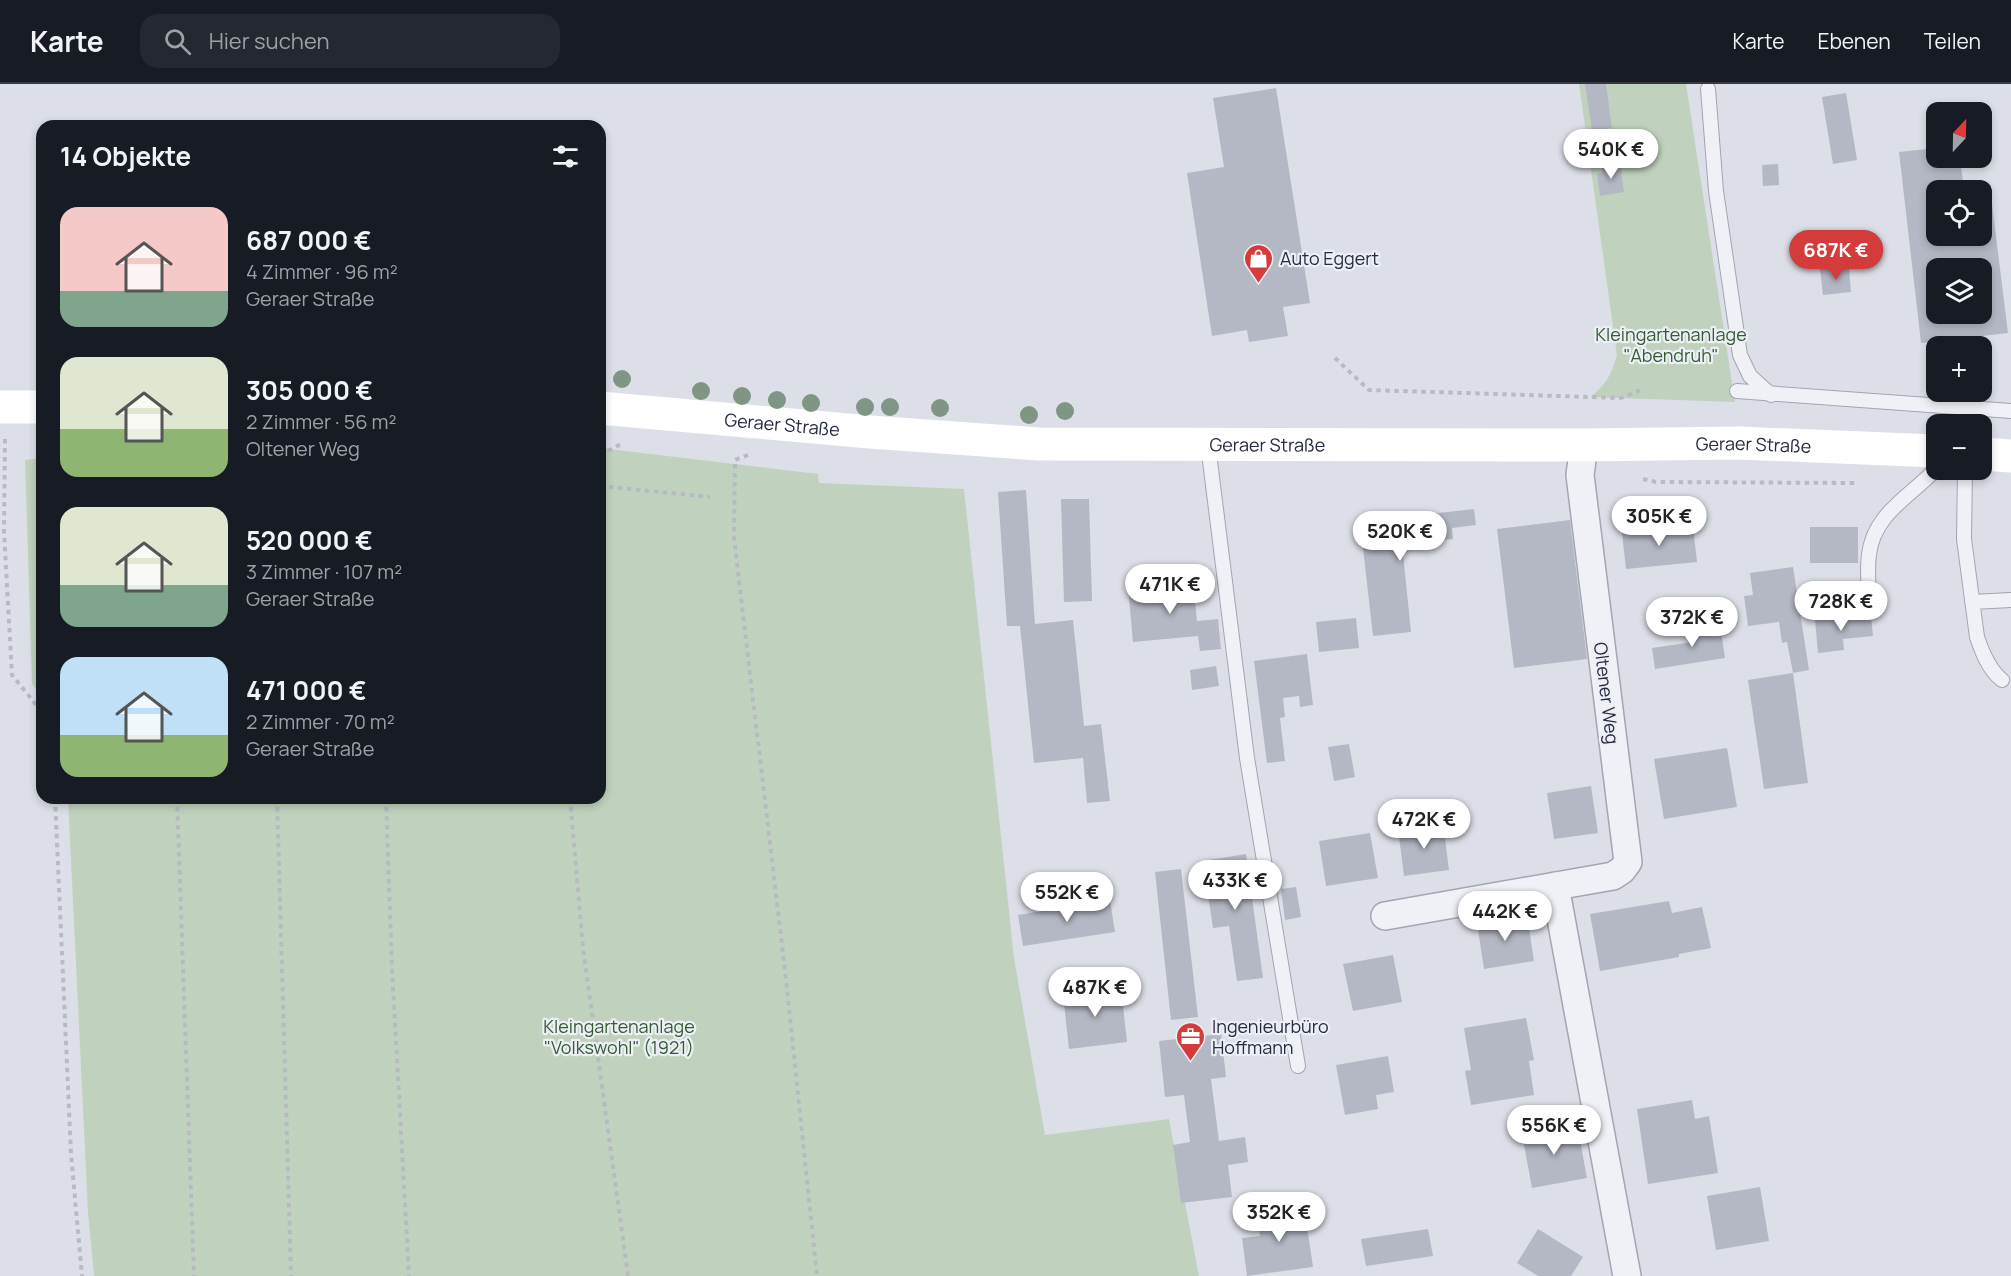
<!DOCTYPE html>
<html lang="de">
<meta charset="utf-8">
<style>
:root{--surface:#171b24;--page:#242831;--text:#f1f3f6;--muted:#9ea1a6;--line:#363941;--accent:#d33c3b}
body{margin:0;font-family:Manrope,sans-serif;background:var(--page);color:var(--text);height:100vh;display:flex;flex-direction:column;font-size:22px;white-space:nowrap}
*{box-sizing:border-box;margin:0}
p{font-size:20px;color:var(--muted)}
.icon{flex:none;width:33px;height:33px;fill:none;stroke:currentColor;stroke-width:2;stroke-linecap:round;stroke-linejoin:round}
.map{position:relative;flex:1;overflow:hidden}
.panel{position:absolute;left:36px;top:36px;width:570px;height:684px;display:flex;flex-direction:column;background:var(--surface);border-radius:18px;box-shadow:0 3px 9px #0003}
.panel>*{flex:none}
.needle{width:39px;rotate:22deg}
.tools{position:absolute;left:1926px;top:18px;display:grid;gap:12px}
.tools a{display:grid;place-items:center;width:66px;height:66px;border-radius:12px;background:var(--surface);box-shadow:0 3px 9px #0003;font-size:30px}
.price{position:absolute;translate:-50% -51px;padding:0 14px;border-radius:21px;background:#fff;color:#222;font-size:20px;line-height:39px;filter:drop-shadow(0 2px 3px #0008)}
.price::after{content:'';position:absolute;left:50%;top:36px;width:18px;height:14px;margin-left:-9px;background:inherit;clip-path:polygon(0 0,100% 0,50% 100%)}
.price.current{background:var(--accent);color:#fff}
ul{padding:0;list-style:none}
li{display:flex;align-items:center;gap:18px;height:150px;padding:0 24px}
li span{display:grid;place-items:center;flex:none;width:168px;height:120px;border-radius:18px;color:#555}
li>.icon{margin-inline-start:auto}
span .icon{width:72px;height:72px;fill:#fffc;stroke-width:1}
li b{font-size:26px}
h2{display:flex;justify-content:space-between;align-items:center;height:72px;padding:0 24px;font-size:26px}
header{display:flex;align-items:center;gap:36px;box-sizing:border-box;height:84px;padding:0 30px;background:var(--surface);border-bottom:2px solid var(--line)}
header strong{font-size:28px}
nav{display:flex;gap:33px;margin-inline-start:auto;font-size:21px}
.search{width:420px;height:54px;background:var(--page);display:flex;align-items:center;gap:15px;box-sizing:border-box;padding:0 21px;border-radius:18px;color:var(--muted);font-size:22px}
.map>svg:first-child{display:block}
.green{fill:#c0d2be}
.building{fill:#b4b8c4;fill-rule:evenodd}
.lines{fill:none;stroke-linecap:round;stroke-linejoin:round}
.lane-casing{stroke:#a2a5b2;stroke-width:16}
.street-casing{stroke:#a2a5b2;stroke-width:30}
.path{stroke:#b7bac3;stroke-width:4;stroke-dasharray:4.5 4.5;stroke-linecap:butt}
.lane{stroke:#f0f1f6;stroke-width:14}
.street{stroke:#f0f1f6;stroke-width:27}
.secondary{stroke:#fff;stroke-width:33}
.tree{fill:#809684}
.labels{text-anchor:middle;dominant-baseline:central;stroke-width:4.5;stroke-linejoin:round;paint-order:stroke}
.poi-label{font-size:18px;fill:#262b3f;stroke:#eceff5;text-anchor:start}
.park-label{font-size:18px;fill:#345b33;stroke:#eceff5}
.street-label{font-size:18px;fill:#262b3f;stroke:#eceff5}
</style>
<header>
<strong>Karte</strong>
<div class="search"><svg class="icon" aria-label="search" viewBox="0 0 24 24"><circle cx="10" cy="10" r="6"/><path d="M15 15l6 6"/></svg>Hier suchen</div>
<nav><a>Karte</a><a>Ebenen</a><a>Teilen</a></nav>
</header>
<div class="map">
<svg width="2011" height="1192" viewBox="0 0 2011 1192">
<rect width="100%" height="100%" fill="#dddfe8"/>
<path class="green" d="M1579,0H1686L1735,318L1591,313C1606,300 1612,290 1617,271Z
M600,364L818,390L819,399L964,405L1014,874L1045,1051L1169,1035L1199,1192H94L88,1128L68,714H600Z
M42,374V615L32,599L25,376Z"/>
<path class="building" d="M1585,0H1606L1612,44L1592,47Z
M1276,4L1310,219L1283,223L1288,252L1249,258L1247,246L1212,252L1187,89L1224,83L1213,14Z
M1846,9L1857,76L1833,80L1822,13Z
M1936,64V74H1960L1964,106H1936V152H1982V113L1991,112L2008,249L1921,259L1899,68ZM1936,184H1982V230H1936Z
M1620,78L1624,108L1600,112L1597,90L1602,89L1601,81Z
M1778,80L1779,101L1763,102L1762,81Z
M1849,183L1851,208L1823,211L1820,185Z
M1026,406L1035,540L1073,536L1084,642L1101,640L1110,717L1087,719L1083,674L1034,679L1020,542H1007L998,408Z
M1061,415H1089L1092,517L1064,518Z
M1474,425L1476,441L1452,444L1453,455L1402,460L1411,548L1373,552L1360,438Z
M1570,436L1587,575L1514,584L1497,445Z
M1693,442L1697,478L1626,485L1622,449Z
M1810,443H1858V479H1810Z
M1793,483L1809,586L1793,589L1787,558L1782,559L1779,538L1748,542L1744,512L1753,511L1750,489Z
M1193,497L1197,537L1218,535L1221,565L1200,567L1198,552L1133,558L1128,503Z
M1871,531L1873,552L1843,555L1844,566L1818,569L1815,536Z
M1356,534L1359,564L1319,568L1316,538Z
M1720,539L1725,574L1655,585L1652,564L1693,558L1690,543Z
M1307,570L1313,621L1300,623L1299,612L1283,614L1285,633L1280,634L1285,677L1267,679L1254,577Z
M1216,582L1219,602L1192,606L1190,586Z
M1793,589L1808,699L1764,705L1748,596Z
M1349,660L1355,693L1334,697L1328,663Z
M1727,664L1737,723L1664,735L1654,675Z
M1591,702L1598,749L1554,755L1547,709Z
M1443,739L1449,786L1404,792L1398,745Z
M1370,749L1378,794L1326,802L1319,757Z
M1246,770L1263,894L1237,897L1229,842L1213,844L1203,777Z
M1181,785L1198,933L1171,936L1155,788Z
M1296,803L1301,833L1285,836L1281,805Z
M1110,816L1115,848L1023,862L1018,831Z
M1669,817L1672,829L1702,823L1711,864L1679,870V873L1600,887L1590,830Z
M1527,831L1534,877L1484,885L1477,839Z
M1393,871L1402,918L1353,927L1343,880Z
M1121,904L1127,958L1069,965L1063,910Z
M1526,934L1534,976L1529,977L1534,1011L1471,1021L1465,987L1471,986L1464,944Z
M1221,950L1226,993L1211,995L1219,1057L1245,1053L1248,1078L1228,1081L1232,1113L1181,1119L1173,1061L1190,1058L1184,1011L1165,1013L1159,957Z
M1388,972L1394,1008L1376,1011L1378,1025L1345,1031L1336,981Z
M1692,1016L1695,1035L1709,1032L1718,1089L1648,1100L1637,1025Z
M1577,1040L1587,1094L1532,1104L1522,1050Z
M1760,1103L1769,1157L1716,1166L1707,1112Z
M1304,1122L1313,1183L1247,1192L1242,1154L1260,1152L1257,1128Z
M1428,1145L1433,1172L1366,1182L1361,1155Z
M1538,1145L1583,1173L1571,1192H1538L1517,1179Z"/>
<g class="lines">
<defs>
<path id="lane" d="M1708,5L1716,107L1740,271L1750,292L1771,311
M1737,307L2011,327
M1208,361L1247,674L1298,982
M1965,386L1964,455L1977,553C1982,568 1989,586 2002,596
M1833,510L1868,508C1869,496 1867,483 1869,471C1873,430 1911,412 1936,385
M1972,518L2011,516"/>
<path id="street" d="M1555,802L1627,1192
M1385,832L1613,792L1622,786L1628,778L1580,391L1584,361"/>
</defs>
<use href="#lane" class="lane-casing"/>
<use href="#street" class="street-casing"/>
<path class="path" d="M1335,274L1369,306L1621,314L1643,305
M5,355L4,448L12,591L42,628
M600,371L623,359
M748,371L735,376L734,454L786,895L817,1192
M1643,395L1656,398L1857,399
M600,402L710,413
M55,714L71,1070L82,1192
M177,714L194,1192
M277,714L291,1192
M386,714L392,885L409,1192
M570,714L583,864L628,1192"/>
<use href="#lane" class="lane"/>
<use href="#street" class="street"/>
<g class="secondary">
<path d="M0,323H42"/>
<path id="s1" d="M600,324L870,348L1039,360L1584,361L1739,359L1936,367"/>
<path d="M1982,370L2011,372"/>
</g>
</g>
<g class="tree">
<circle cx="622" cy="295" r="9"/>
<circle cx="701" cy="307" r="9"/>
<circle cx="742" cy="312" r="9"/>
<circle cx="777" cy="316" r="9"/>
<circle cx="811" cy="319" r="9"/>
<circle cx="865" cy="323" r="9"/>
<circle cx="890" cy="323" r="9"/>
<circle cx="940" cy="324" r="9"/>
<circle cx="1065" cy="327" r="9"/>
<circle cx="1029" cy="331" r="9"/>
</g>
<defs>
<symbol id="shop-pin" viewBox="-11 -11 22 30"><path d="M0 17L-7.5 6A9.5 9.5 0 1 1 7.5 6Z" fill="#d33c3b" stroke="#eceff5"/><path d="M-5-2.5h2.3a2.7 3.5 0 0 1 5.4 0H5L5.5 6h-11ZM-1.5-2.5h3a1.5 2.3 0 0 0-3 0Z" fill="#fff"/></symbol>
<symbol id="office-pin" viewBox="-11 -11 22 30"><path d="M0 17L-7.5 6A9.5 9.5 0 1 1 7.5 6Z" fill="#d33c3b" stroke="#eceff5"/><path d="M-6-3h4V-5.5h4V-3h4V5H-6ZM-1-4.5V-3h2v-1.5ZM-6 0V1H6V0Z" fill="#fff"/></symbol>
</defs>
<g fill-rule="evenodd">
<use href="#shop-pin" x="1242" y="158" width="33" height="45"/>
<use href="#office-pin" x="1174" y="936" width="33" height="45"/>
</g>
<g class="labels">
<g class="poi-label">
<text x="1280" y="174">Auto Eggert</text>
<text x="1212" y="942">Ingenieurbüro<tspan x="1212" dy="21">Hoffmann</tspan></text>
</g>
<g class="park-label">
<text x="1671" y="250">Kleingartenanlage<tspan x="1671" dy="21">"Abendruh"</tspan></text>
<text x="619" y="942">Kleingartenanlage<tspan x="619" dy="21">"Volkswohl" (1921)</tspan></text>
</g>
<g class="street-label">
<text stroke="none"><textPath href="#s1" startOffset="183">Geraer Straße</textPath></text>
<text stroke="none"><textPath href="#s1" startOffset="669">Geraer Straße</textPath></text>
<text stroke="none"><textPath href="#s1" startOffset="1155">Geraer Straße</textPath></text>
<text transform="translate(1607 609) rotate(83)">Oltener Weg</text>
</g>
</g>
</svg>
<div class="tools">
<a><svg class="needle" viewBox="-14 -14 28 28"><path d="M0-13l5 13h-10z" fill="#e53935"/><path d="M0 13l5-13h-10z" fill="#9ea1a6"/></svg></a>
<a><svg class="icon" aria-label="locate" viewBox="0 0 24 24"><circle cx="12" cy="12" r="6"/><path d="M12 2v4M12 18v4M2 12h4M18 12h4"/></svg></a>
<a><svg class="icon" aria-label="layers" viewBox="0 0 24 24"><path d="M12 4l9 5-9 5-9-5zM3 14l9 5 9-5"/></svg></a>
<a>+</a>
<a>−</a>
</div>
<b class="price" style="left:1611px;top:96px">540K €</b>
<b class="price current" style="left:1836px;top:197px">687K €</b>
<b class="price" style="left:1659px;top:463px">305K €</b>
<b class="price" style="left:1400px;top:478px">520K €</b>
<b class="price" style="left:1170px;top:531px">471K €</b>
<b class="price" style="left:1841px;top:548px">728K €</b>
<b class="price" style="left:1692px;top:564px">372K €</b>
<b class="price" style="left:1424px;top:766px">472K €</b>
<b class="price" style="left:1235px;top:827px">433K €</b>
<b class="price" style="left:1067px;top:839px">552K €</b>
<b class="price" style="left:1505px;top:858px">442K €</b>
<b class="price" style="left:1095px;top:934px">487K €</b>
<b class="price" style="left:1554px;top:1072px">556K €</b>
<b class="price" style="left:1279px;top:1159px">352K €</b>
<section class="panel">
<h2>14 Objekte<svg class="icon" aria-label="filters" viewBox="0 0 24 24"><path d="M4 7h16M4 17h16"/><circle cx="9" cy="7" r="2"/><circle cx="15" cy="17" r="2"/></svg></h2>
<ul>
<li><span style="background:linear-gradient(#f6c9c9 70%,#7fa58c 0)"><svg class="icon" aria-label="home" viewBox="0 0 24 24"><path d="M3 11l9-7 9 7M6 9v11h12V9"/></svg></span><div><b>687 000 €</b><p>4 Zimmer · 96 m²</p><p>Geraer Straße</p></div></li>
<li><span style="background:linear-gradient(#dfe7d0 60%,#8fb573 0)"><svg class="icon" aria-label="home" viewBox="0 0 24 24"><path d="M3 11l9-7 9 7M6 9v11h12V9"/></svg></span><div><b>305 000 €</b><p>2 Zimmer · 56 m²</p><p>Oltener Weg</p></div></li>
<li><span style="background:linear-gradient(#dfe7d0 65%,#7fa58c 0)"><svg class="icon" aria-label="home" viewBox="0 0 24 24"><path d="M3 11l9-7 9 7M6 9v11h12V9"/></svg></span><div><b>520 000 €</b><p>3 Zimmer · 107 m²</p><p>Geraer Straße</p></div></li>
<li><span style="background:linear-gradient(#bfe0f5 65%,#8fb573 0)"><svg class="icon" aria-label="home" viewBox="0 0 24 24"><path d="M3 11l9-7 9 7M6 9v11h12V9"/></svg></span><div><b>471 000 €</b><p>2 Zimmer · 70 m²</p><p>Geraer Straße</p></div></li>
</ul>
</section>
</div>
